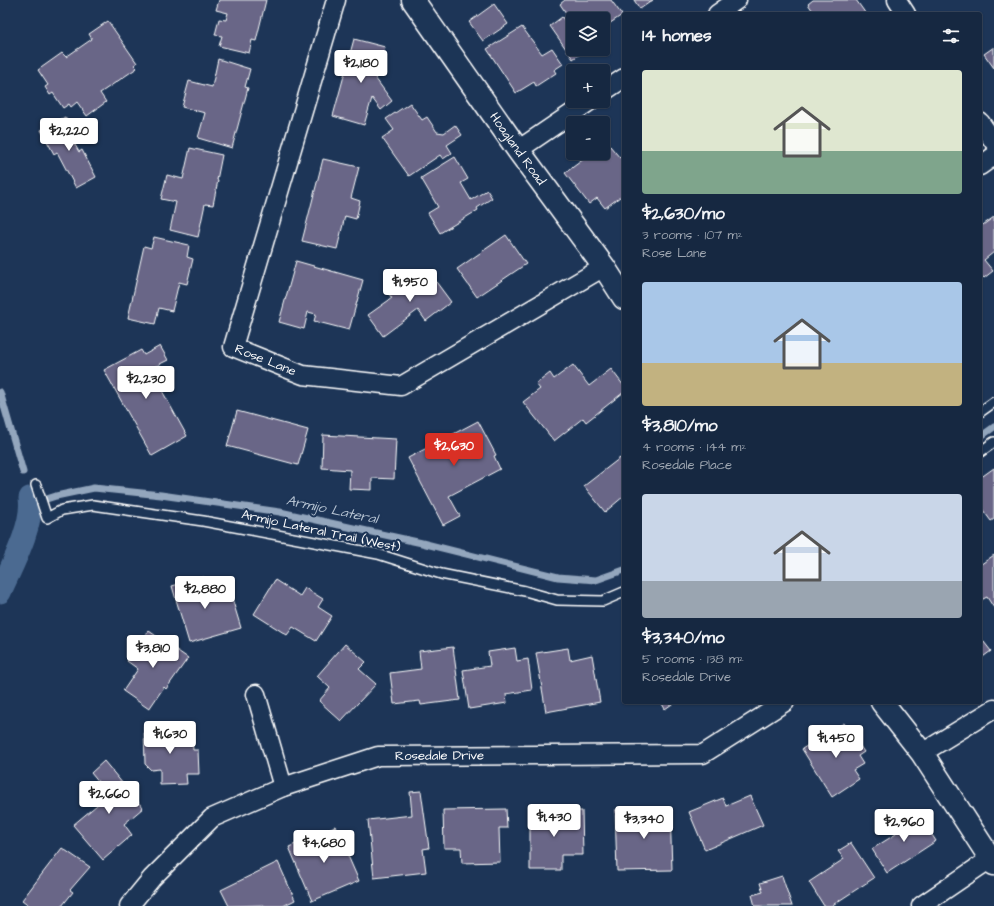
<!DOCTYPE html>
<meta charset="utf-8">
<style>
:root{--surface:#162841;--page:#23344c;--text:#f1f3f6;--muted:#9ea6b1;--line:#35445a;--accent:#d93025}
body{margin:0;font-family:"Architects Daughter",sans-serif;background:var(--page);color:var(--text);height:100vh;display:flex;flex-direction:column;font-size:15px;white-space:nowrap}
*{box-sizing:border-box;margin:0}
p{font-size:13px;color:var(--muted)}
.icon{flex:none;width:22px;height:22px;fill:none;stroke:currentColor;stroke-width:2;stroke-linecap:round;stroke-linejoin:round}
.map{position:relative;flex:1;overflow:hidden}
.panel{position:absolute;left:622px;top:12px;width:360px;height:692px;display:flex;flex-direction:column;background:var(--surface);border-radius:4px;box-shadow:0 1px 3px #0004,0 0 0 1px var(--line)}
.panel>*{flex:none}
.tools{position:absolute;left:566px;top:12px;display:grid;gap:8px}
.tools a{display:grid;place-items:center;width:44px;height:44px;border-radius:4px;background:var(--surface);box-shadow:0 1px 3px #0004,0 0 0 1px var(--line);font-size:20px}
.price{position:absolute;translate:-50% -34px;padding:0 9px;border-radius:4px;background:#fff;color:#222;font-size:13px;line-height:26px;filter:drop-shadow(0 1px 2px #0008)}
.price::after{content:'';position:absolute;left:50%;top:24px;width:12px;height:9px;margin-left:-6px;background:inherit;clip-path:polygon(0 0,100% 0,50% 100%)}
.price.selected{background:var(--accent);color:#fff}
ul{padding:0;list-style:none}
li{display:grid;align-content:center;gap:8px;height:212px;padding:0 20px}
li span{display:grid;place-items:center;height:124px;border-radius:4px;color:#555}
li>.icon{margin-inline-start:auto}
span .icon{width:72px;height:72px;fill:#fffc;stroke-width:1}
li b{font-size:17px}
h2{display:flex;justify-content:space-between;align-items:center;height:48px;padding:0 20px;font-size:17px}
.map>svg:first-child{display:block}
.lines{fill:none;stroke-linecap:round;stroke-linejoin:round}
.stream{stroke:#93a6bd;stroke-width:7}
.canal{stroke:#4b6b91;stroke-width:23}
.building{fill:#696687;stroke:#fff}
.service-casing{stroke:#fff;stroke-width:12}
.minor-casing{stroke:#fff;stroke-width:21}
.tertiary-casing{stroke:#fff;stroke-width:25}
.service{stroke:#1d3557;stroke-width:9}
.minor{stroke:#1d3557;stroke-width:18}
.tertiary{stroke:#1d3557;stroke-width:22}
.labels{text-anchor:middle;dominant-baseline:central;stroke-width:4;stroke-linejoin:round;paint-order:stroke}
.street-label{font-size:13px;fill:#fff;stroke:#1d3557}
.water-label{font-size:14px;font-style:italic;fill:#b7c4d3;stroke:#1d3557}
</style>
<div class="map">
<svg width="994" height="906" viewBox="0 0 994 906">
<rect width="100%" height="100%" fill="#1d3557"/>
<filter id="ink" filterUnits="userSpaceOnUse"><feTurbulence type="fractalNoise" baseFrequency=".025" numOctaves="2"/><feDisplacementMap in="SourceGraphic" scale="8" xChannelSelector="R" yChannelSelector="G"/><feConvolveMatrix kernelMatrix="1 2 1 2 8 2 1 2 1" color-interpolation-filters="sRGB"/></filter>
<g filter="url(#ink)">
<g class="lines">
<path class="stream" d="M0,392L23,472
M980,437L994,427
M31,504L56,496L94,488L161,495L280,512L422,543L558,577L596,580L624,570"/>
<path class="canal" d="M0,592C11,567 34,525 30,498"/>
</g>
<path class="building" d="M219,0H266L256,41L252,40L249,53L219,46L222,36L215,35L219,19L226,20L228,13L216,10Z
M565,0H611L622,15L603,28V19H573V49H587L573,59L550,26L562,17L564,20L568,16L560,4Z
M634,0H653L640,9Z
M813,0H856L866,14H815L808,4Z
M494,4L508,24L483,41L469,22Z
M108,21L137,63L134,65L137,68L100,93L106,102L87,116L77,102L71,107L69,104L63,108L53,93L50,95L45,87L48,85L38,70L62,53L66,57L92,39L89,34Z
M522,27L542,54L552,48L563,64L554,70L556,73L536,86L534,82L516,93L487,49Z
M354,39L385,47L380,63L376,62L373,75L392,101L381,110L372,98L364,125L333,116Z
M994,47V68L984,54Z
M218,59L250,69L245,87L248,88L232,148L198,138L205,113L182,107L189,81L212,87Z
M410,103L422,120L427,117L437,132L444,133L455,125L462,135L447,145L452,153L443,159L440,155L409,176L382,138L394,130L386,119Z
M65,117L78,141L74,143L79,152L82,150L96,177L76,188L57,152L54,154L41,130Z
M610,146L620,158L624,155V194L605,208L597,198L589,204L565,173L592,153L596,157L601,153H603V151Z
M190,148L222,155L217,180H218L213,205L205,204L198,237L170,230L176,202L161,199L167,175L183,179Z
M455,157L468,179L461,183L471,200L487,190L492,198L477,208L478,210L440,233L428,213L438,207L421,178Z
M323,159L359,167L351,198L360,201L356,219L345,216L337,249L302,241Z
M994,217V252L984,260L993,271L984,278L980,274V227Z
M506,235L526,264L477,297L457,269Z
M154,237L189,245L187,257L193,259L187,284L179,282L172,311L159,308L155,324L128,318L144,246L151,248Z
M296,261L363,280L349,330L314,321L316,314L308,312L304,329L279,322Z
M428,271L451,302L426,321L418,310L383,336L368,315L392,298L387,292L401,281L406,287Z
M160,346L168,360L150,369L187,436L152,456L104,370L141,350L144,355Z
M573,365L589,386L611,369L624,386V392L586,422L583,418L554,441L523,402L540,389L536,384L550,373L554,379Z
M237,411L308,430L298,465L227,446Z
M478,421L496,455L494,456L500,469L449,496L460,516L443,525L408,458Z
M323,435L396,439L394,479L372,478V490L349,489L350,470L322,468Z
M620,458L624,464V496L605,512L584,486Z
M994,468V519L991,521L980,506V478Z
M994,555V608L987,597L981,600L980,598V565Z
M204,577L208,591L228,585L241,628L189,643L172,586Z
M275,580L300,596L305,588L323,599L318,607L332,616L316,641L293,627L287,635L254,614Z
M149,631L188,658L166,689L164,687L149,709L123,691L138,669L127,661Z
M980,637L991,651L980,659Z
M345,644L366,662L359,669L376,684L341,721L319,701L330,688L317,676Z
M453,647L460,700L421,705L420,701L394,704L390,673L421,669L419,651Z
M515,648L517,661L528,659L532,690L506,694L507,703L469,709L463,670L490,666L488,652Z
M568,648L570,660L592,655L600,702L546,712L536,653Z
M661,702H675L665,709Z
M844,723L864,752L858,756L863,764L853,770L859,779L832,797L802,749Z
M179,726V739H192L193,750H198L199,774H186L187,784L160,785V769L151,770L145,764L144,727Z
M104,761L143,808L124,824L132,835L103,860L73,825L109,795L91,773Z
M421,791L429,848L423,849L426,872L374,878L368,820L412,815L410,792Z
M750,796L763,825L705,850L689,812L723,798L726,806Z
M506,809L507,828H499L500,862L462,863L461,848H444L443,810Z
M670,809L672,870L617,871L615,810Z
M530,811H582L583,855H561V870H530Z
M910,813L916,821L921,818L936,841L887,873L872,849L896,834L890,826Z
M335,826L359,881L312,901L289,847Z
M851,843L874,878L831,906H824L809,882L844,859L838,851Z
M62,848L90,867L70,890L73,892L62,906H30L22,900Z
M278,862L295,900L283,906H265L264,905L229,906L221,890Z
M782,876L792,906H755L752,895L763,892L760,883Z"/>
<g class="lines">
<defs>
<path id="service" d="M980,412L994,402
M980,452L994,442
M36,485L47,518L62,510L93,505L203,521L378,554L441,574L525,591L557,600L603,601L624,592"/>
<g id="minor">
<path id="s1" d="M336,0L233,347L303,375L401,386L604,267"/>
<path d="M897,0L906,14"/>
<path d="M717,14L737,0"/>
<path d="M603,92L624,78"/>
<path d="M980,122L994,142"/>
<path d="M518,150L590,101"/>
<path d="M980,166L994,156"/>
<path d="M256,694L283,787"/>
<path d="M922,753L994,709"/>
<path id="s2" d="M129,906L152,878L212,818L283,787L378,756L703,754L785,702"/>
<path d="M921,906L990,859"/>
</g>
<g id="tertiary">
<path id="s3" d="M413,0L518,150L604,267L624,298"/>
<path d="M882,702L922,753L994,864"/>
</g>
</defs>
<use href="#service" class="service-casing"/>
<use href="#minor" class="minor-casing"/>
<use href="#tertiary" class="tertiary-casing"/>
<use href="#service" class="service"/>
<use href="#minor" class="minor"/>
<use href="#tertiary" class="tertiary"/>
</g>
</g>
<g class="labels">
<g class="street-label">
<text stroke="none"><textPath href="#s3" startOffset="182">Hoagland Road</textPath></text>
<text stroke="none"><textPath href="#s1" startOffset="397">Rose Lane</textPath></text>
<text transform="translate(321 531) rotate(12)">Armijo Lateral Trail (West)</text>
<text stroke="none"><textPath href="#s2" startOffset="360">Rosedale Drive</textPath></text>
</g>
<g class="water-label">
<text transform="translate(332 510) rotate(12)">Armijo Lateral</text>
</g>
</g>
</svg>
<div class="tools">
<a><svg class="icon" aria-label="layers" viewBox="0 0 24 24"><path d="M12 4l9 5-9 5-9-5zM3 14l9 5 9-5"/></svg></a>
<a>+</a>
<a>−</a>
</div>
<b class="price" style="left:361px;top:84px">$2,180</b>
<b class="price" style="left:69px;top:152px">$2,220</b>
<b class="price" style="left:410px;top:303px">$1,950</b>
<b class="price" style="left:146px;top:400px">$2,230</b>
<b class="price selected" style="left:454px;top:467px">$2,630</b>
<b class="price" style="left:205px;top:610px">$2,880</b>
<b class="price" style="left:153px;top:669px">$3,810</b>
<b class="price" style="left:170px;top:755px">$1,630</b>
<b class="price" style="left:836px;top:759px">$1,450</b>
<b class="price" style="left:109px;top:815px">$2,660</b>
<b class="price" style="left:554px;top:838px">$1,430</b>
<b class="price" style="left:644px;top:840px">$3,340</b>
<b class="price" style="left:904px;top:843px">$2,960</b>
<b class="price" style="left:324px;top:864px">$4,680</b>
<section class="panel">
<h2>14 homes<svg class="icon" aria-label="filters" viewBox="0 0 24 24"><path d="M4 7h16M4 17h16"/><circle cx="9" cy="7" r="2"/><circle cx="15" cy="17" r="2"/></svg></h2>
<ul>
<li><span style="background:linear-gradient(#dfe7d0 65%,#7fa58c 0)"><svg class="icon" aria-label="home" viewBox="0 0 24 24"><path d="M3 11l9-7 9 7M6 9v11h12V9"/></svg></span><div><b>$2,630/mo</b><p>3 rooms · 107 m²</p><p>Rose Lane</p></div></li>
<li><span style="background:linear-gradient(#a9c7e8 65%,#c2b280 0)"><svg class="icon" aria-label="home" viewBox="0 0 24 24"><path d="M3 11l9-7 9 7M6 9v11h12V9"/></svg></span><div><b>$3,810/mo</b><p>4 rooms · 144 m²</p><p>Rosedale Place</p></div></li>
<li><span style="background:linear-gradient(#c9d6e8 70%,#9aa5b1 0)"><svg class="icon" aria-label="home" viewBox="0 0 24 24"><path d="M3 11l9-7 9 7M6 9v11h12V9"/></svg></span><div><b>$3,340/mo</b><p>5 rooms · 138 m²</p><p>Rosedale Drive</p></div></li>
</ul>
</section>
</div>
